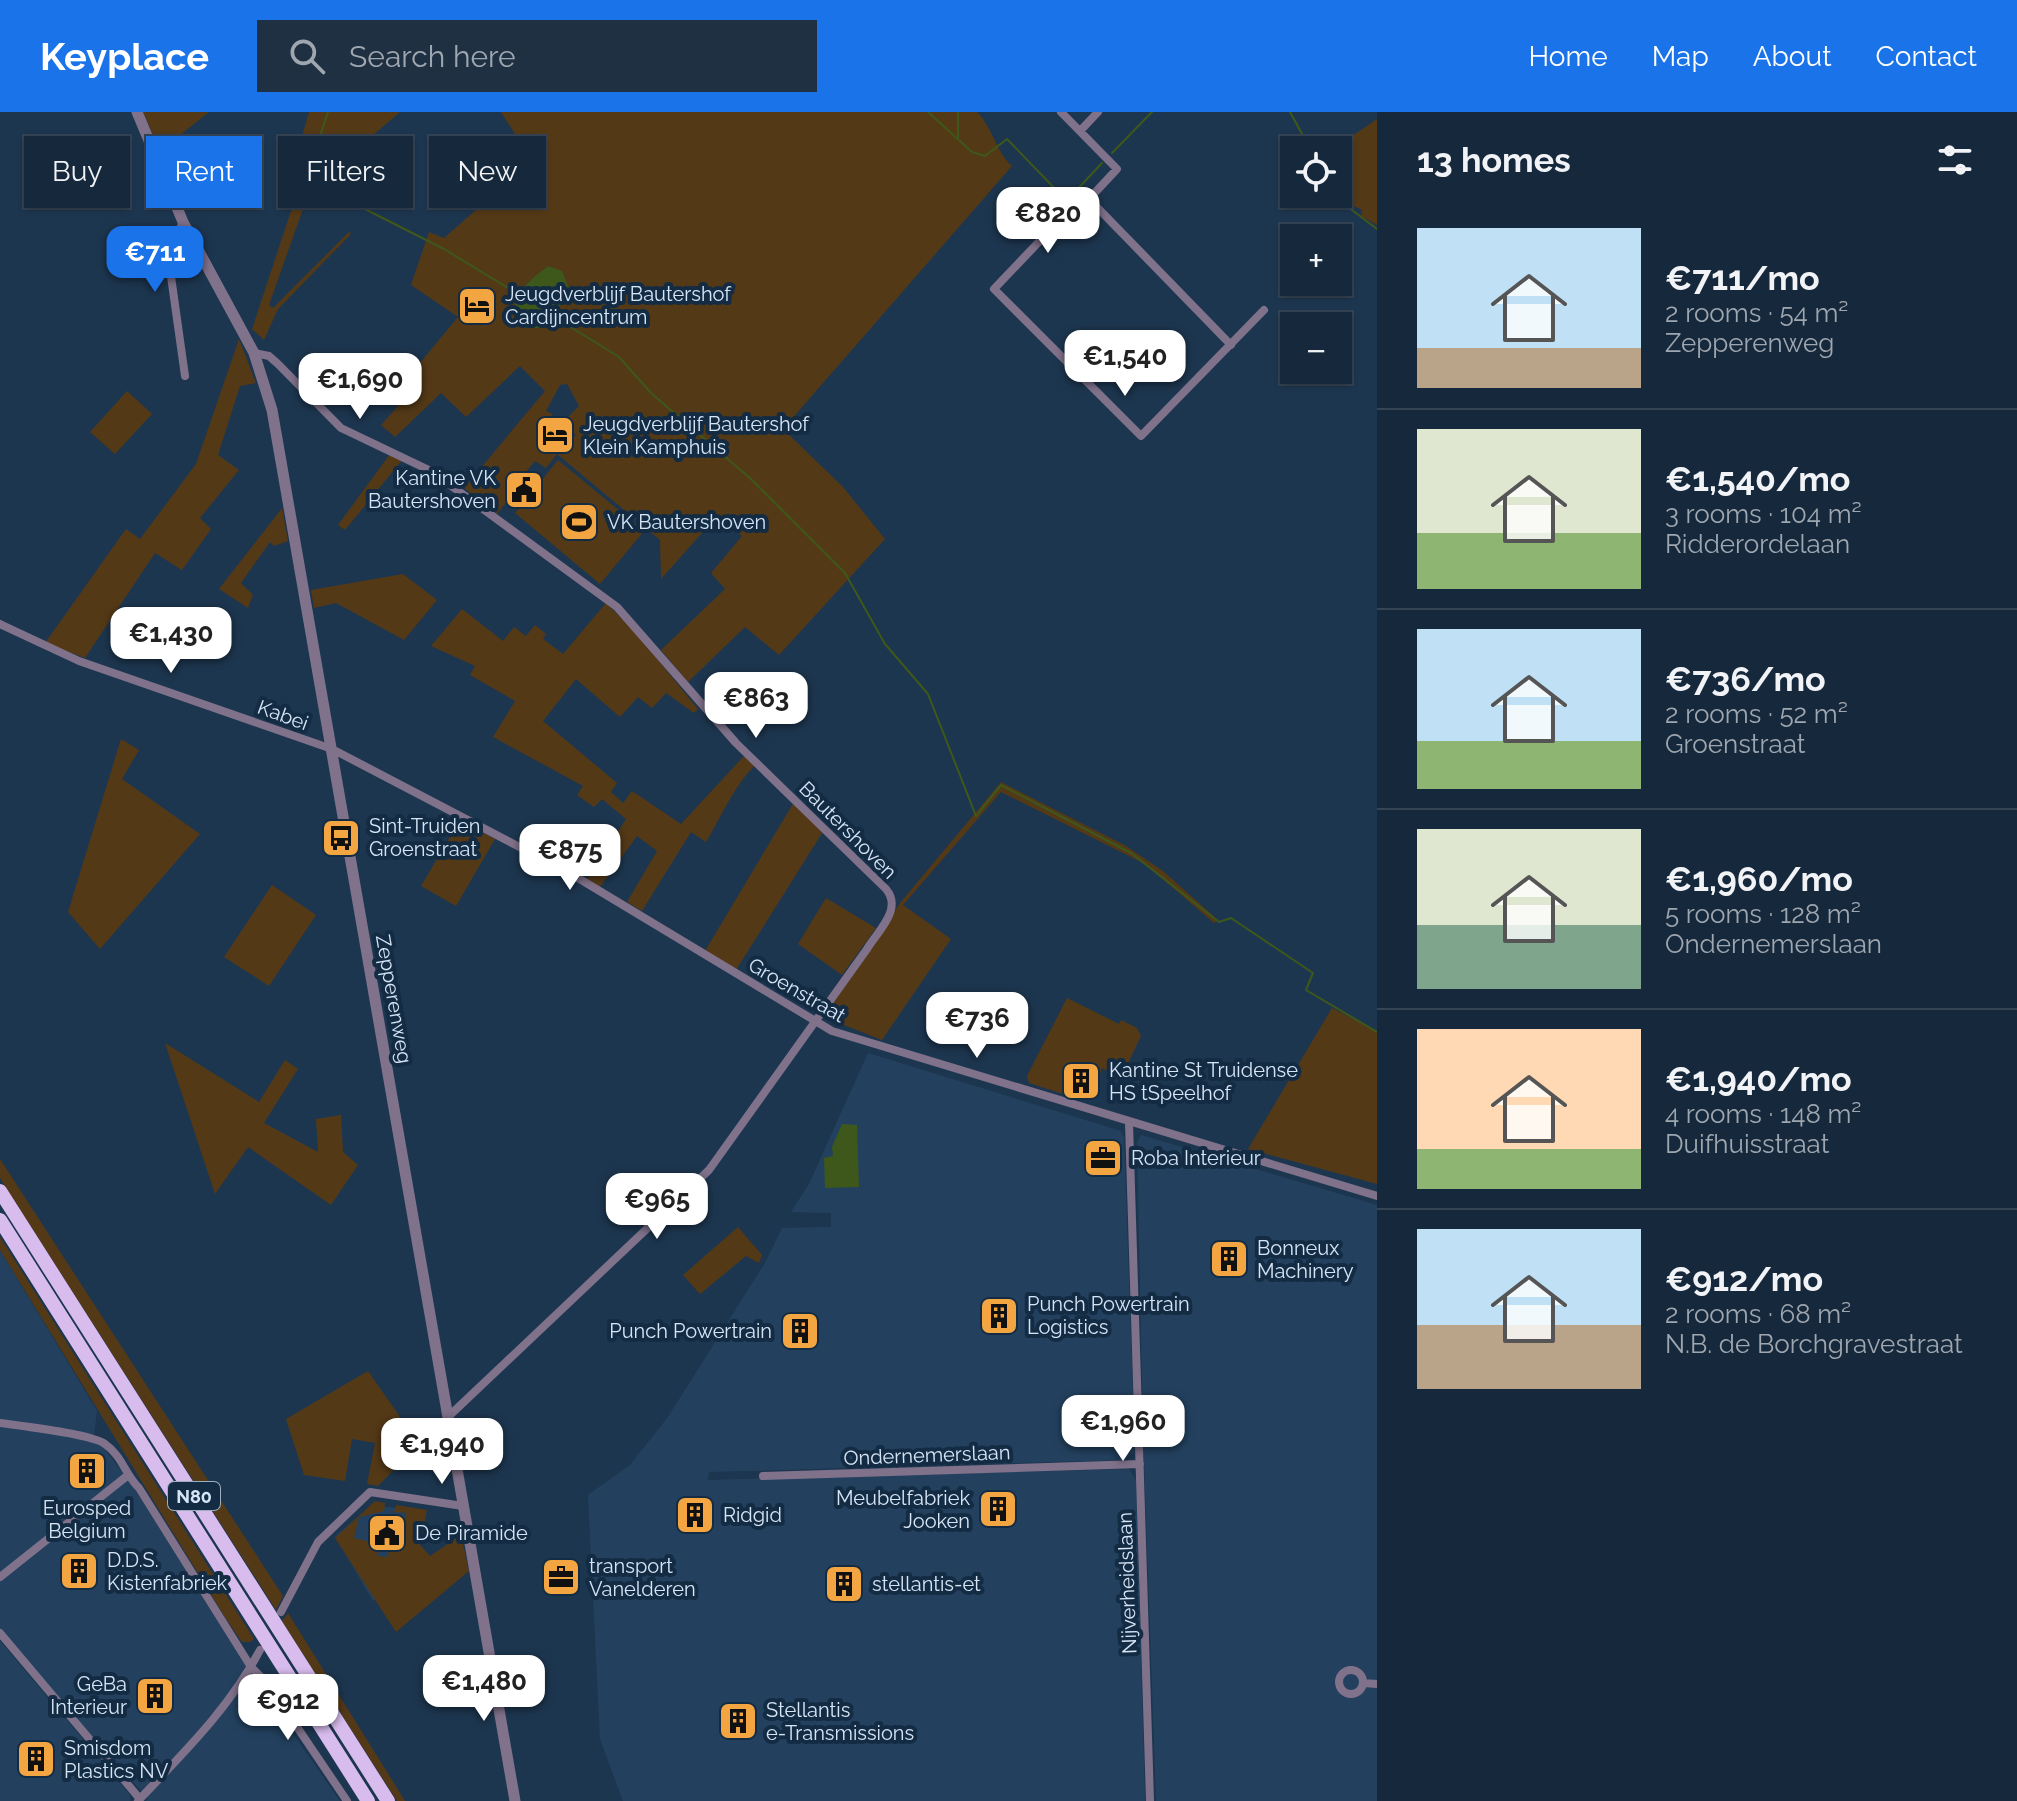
<!DOCTYPE html>
<meta charset="utf-8">
<style>
:root{--surface:#16283b;--page:#1f3042;--text:#f1f3f6;--muted:#9ea6af;--line:#354455;--accent:#1a73e8}
body{margin:0;font-family:Raleway,sans-serif;background:var(--page);color:var(--text);height:100vh;display:flex;flex-direction:column;font-size:30px;white-space:nowrap}
*{box-sizing:border-box;margin:0}
p{font-size:26px;color:var(--muted)}
.icon{flex:none;width:44px;height:44px;fill:none;stroke:currentColor;stroke-width:2;stroke-linecap:round;stroke-linejoin:round}
.map{position:relative;flex:1;overflow:hidden}
.details{display:flex;flex-direction:column;background:var(--surface);width:640px}
.details>*{flex:none}
.hud{position:absolute;left:24px;top:24px;width:760px;height:72px;display:flex;gap:16px}
.controls{position:absolute;left:1280px;top:24px;display:grid;gap:16px}
.controls a{display:grid;place-items:center;width:72px;height:72px;border-radius:0px;background:var(--surface);box-shadow:0 2px 6px #0004,0 0 0 2px var(--line);font-size:40px}
.price{position:absolute;translate:-50% -68px;padding:0 18px;border-radius:16px;background:#fff;color:#222;font-size:26px;line-height:52px;filter:drop-shadow(0 2px 4px #0008)}
.price::after{content:'';position:absolute;left:50%;top:48px;width:24px;height:18px;margin-left:-12px;background:inherit;clip-path:polygon(0 0,100% 0,50% 100%)}
.price.selected{background:var(--accent);color:#fff}
ul{padding:0;list-style:none}
li{display:flex;align-items:center;gap:24px;height:200px;padding:0 40px}
li+li{border-top:2px solid var(--line)}
li span{display:grid;place-items:center;flex:none;width:224px;height:160px;border-radius:0px;color:#555}
li>.icon{margin-inline-start:auto}
span .icon{width:96px;height:96px;fill:#fffc;stroke-width:1}
li b{font-size:34px}
h2{display:flex;justify-content:space-between;align-items:center;height:96px;padding:0 40px;font-size:34px}
.pill{padding:0 28px;border-radius:0px;background:var(--surface);box-shadow:0 2px 6px #0004,0 0 0 2px var(--line);font-size:28px;line-height:72px}
.pill.selected{background:var(--accent);color:#fff}
header{display:flex;align-items:center;gap:48px;box-sizing:border-box;height:112px;padding:0 40px;background:var(--accent);color:#fff}
header strong{font-size:38px}
nav{display:flex;gap:44px;margin-inline-start:auto;font-size:28px}
.search{width:560px;height:72px;background:var(--page);display:flex;align-items:center;gap:20px;box-sizing:border-box;padding:0 28px;border-radius:0px;color:var(--muted);font-size:30px}
main{display:flex;flex:1;min-height:0}
.map>svg:first-child{display:block}
.built{fill:#23415f}
.green{fill:#543917;fill-rule:evenodd}
.water{fill:#3e581b}
.lines{fill:none;stroke-linecap:round;stroke-linejoin:round}
.stream{stroke:#3e581b;stroke-width:2}
.minor{stroke:#80728b;stroke-width:8}
.tertiary{stroke:#80728b;stroke-width:11}
.trunk{stroke:#d8bcee;stroke-width:14}
.labels{text-anchor:middle;dominant-baseline:central;stroke-width:8;stroke-linejoin:round;paint-order:stroke}
.shield{fill:#132c44;stroke:#9caec0;stroke-width:2}
.shield-label{font-size:18px;font-weight:bold;fill:#d6e5f5}
.poi-label{font-size:20px;fill:#d6e5f5;stroke:#132c44;text-anchor:start}
.street-label{font-size:20px;fill:#d6e5f5;stroke:#132c44}
</style>
<header>
<strong>Keyplace</strong>
<div class="search"><svg class="icon" aria-label="search" viewBox="0 0 24 24"><circle cx="10" cy="10" r="6"/><path d="M15 15l6 6"/></svg>Search here</div>
<nav><a>Home</a><a>Map</a><a>About</a><a>Contact</a></nav>
</header>
<main>
<div class="map">
<svg width="1377" height="1689" viewBox="0 0 1377 1689">
<rect width="100%" height="100%" fill="#1d364f"/>
<path class="built" d="M868,941L1121,1019L1124,1026L1135,1340L1124,1348L709,1360L708,1368L1129,1357L1136,1368L1145,1689H623L600,1627L588,1383L630,1353L668,1305L765,1151L782,1116L831,1115V1101L791,1100L809,1072Z
M1141,1023L1377,1093V1689H1156L1143,1318L1137,1030Z
M0,1138L97,1299L94,1323L132,1373L245,1553L340,1689H146L148,1686L0,1527Z
M372,1393L426,1400L420,1433L430,1445L373,1489L335,1424Z
M0,1529L130,1683V1689H0Z"/>
<path class="green" d="M143,0H209L160,39Z
M309,0H400L317,71L297,76L306,49L296,46Z
M501,0H977C993,16 996,40 1012,54L783,317L843,375L885,427L779,543L745,515L688,570L661,538L725,477L711,461L742,424L718,403L661,467L660,428L557,342L546,356L535,349L508,381L511,384L497,402L464,376L545,279L520,254L466,305L441,281L395,325L381,313L398,294L390,287L458,205L411,173L429,120L444,126L532,49ZM548,154L555,203L540,216L515,196L519,178ZM567,272L579,294L562,311L576,323L560,338L543,321L546,316L542,313L553,302L546,299L560,273Z
M1377,7V113L1361,104L1362,98L1345,90L1338,70V38H1332Z
M293,93L303,97L269,193L273,196L349,120L351,122L278,197L264,228L252,217Z
M239,227L256,271L240,274L218,343L239,358L200,406L211,417L182,458L155,441L85,546L45,531L126,417L140,427L196,352Z
M127,279L152,302L115,342L90,320Z
M390,342L403,347L345,418L338,413Z
M558,348L644,419L600,472L515,401Z
M282,396L288,429L274,434L270,430L241,471L253,483L248,496L219,477Z
M403,462L437,488L404,528L336,491L314,496L311,478Z
M606,491L635,520L698,597L694,601L666,581L652,596L638,585L620,605L576,567L543,609L617,671L611,680L623,691L632,679L681,712L744,644L754,654C733,676 722,703 706,730L691,720L642,799L627,790L657,739L637,724L600,775L587,768L626,707L602,687L594,695L577,683L583,674L493,625L515,589L470,563L475,554L431,534L462,497L503,529L514,515L526,524L535,513L546,522L543,527L563,542Z
M121,627L139,638L122,667L200,722L100,837L68,800Z
M1001,670L1126,734L1163,759L1218,808L1214,811L1145,752L1001,680L903,793L951,827L882,928L826,906V901L900,791Z
M794,690L824,718L736,858L705,839Z
M460,708L495,727L456,794L421,774Z
M272,773L316,803L269,874L224,845Z
M826,786L876,816L842,863L798,832Z
M1067,886L1119,912L1121,908L1137,916L1141,924L1121,966L1102,956L1098,968L1070,959L1063,982L1029,971L1027,964Z
M1332,896L1377,919V1072L1248,1037Z
M165,931L259,990L285,948L298,957L264,1011L318,1040L316,1007L341,1003L343,1040L358,1053L331,1093L248,1035L215,1082Z
M0,1047L283,1484L276,1498L0,1066Z
M738,1115L762,1143L759,1151L746,1144L700,1182L683,1163Z
M0,1125L254,1527L250,1530H242L226,1507L0,1138Z
M368,1259L419,1332L378,1374L367,1372L375,1331L352,1327L345,1369L304,1363L286,1307Z
M375,1389L385,1391L384,1399L359,1405L354,1426L379,1432L378,1444L388,1445L389,1432L401,1433L406,1401L394,1400L396,1393L427,1398L420,1433L430,1444L461,1423L469,1459L396,1520L335,1426Z
M288,1501L405,1689H397L282,1509Z"/>
<path class="water" d="M548,154L562,159L569,176L564,190L540,216H525C500,191 527,170 548,154Z
M842,1012L857,1013L859,1075L825,1076L824,1046L833,1044L832,1035Z"/>
<g class="lines">
<path class="stream" d="M328,0L304,72L343,86L444,137L518,182
M928,0L972,40L985,44L1007,27L1063,85L1069,86L1102,51
M958,0V26
M1290,0L1311,38
M1112,41L1152,0
M1338,74L1344,92L1377,117
M553,204L619,245L651,281L751,367L845,461L885,532L928,582L976,704L1001,673L1131,741L1219,810L1231,806L1313,861L1306,878L1377,920"/>
<path class="minor" d="M1061,0L1117,57L1089,87L1073,94L994,177L1141,324L1264,198
M1080,19L1098,0
M1089,87L1231,233
M183,110L168,143L185,264
M254,241L269,244L278,252L341,316L431,359L617,495L736,631L886,777C903,797 878,819 867,837L709,1058L448,1305
M0,512L79,549L332,637L573,763L832,919L1377,1084
M1129,1011L1150,1689
M0,1311C21,1314 92,1322 105,1332C122,1344 125,1362 139,1376L251,1555L268,1572L347,1689
M763,1364L1140,1352
M0,1465L127,1364
M281,1500L318,1430L370,1380L463,1394
M0,1521L140,1687
M1339 1570a12 12 0 1 1 24 0a12 12 0 1 1-24 0Z
M1363,1571L1377,1572
M138,1689C183,1641 229,1597 260,1538"/>
<path class="tertiary" d="M137,0L183,110L254,241L272,298L515,1689"/>
<path class="trunk" d="M0,1079L388,1689
M0,1108L368,1689"/>
</g>
<defs>
<symbol id="hotel-square" viewBox="-11 -11 22 22"><rect x="-9" y="-9" width="18" height="18" rx="4" fill="#f2a541" stroke="#132c44"/><path d="M-6-4.5h1.5V1H6V5H4.5V3h-9V5H-6ZM-4 0a1.8 1.8 0 1 1 3.6 0ZM.5 0V-2.5h3Q6-2.5 6 0Z" fill="#111"/></symbol>
<symbol id="civic-square" viewBox="-11 -11 22 22"><rect x="-9" y="-9" width="18" height="18" rx="4" fill="#f2a541" stroke="#132c44"/><path d="M-.6-6.5H3V-4.5H.6V-3L4-1V1h2V6H-6V1h2V-1L-.6-3ZM-1.2 2.5V6h2.4V2.5Z" fill="#111"/></symbol>
<symbol id="stadium-square" viewBox="-11 -11 22 22"><rect x="-9" y="-9" width="18" height="18" rx="4" fill="#f2a541" stroke="#132c44"/><path d="M0-5a6.5 5 0 1 0 0 10a6.5 5 0 1 0 0-10ZM-3.5-1.8h7v3.6h-7Z" fill="#111"/></symbol>
<symbol id="bus-square" viewBox="-11 -11 22 22"><rect x="-9" y="-9" width="18" height="18" rx="4" fill="#f2a541" stroke="#132c44"/><path d="M-5-6H5V4H4V6H2V4H-2V6H-4V4H-5ZM-3.5-4V0h7V-4ZM-3.5 1.2v1.5H-2V1.2ZM2 1.2v1.5H3.5V1.2Z" fill="#111"/></symbol>
<symbol id="building-square" viewBox="-11 -11 22 22"><rect x="-9" y="-9" width="18" height="18" rx="4" fill="#f2a541" stroke="#132c44"/><path d="M-4-6H4V6H1V3H-1V6H-4ZM-2.5-4.3h1.7v1.8h-1.7ZM.8-4.3h1.7v1.8H.8ZM-2.5-1h1.7V.8h-1.7ZM.8-1h1.7V.8H.8Z" fill="#111"/></symbol>
<symbol id="office-square" viewBox="-11 -11 22 22"><rect x="-9" y="-9" width="18" height="18" rx="4" fill="#f2a541" stroke="#132c44"/><path d="M-6-3h4V-5.5h4V-3h4V5H-6ZM-1-4.5V-3h2v-1.5ZM-6 0V1H6V0Z" fill="#111"/></symbol>
</defs>
<g fill-rule="evenodd">
<use href="#hotel-square" x="455" y="172" width="44" height="44"/>
<use href="#hotel-square" x="533" y="301" width="44" height="44"/>
<use href="#civic-square" x="502" y="356" width="44" height="44"/>
<use href="#stadium-square" x="557" y="388" width="44" height="44"/>
<use href="#bus-square" x="319" y="704" width="44" height="44"/>
<use href="#building-square" x="1059" y="947" width="44" height="44"/>
<use href="#office-square" x="1081" y="1024" width="44" height="44"/>
<use href="#building-square" x="1207" y="1125" width="44" height="44"/>
<use href="#building-square" x="977" y="1182" width="44" height="44"/>
<use href="#building-square" x="778" y="1197" width="44" height="44"/>
<use href="#building-square" x="65" y="1337" width="44" height="44"/>
<use href="#building-square" x="976" y="1375" width="44" height="44"/>
<use href="#building-square" x="673" y="1381" width="44" height="44"/>
<use href="#civic-square" x="365" y="1399" width="44" height="44"/>
<use href="#building-square" x="57" y="1437" width="44" height="44"/>
<use href="#office-square" x="539" y="1443" width="44" height="44"/>
<use href="#building-square" x="822" y="1450" width="44" height="44"/>
<use href="#building-square" x="133" y="1562" width="44" height="44"/>
<use href="#building-square" x="716" y="1587" width="44" height="44"/>
<use href="#building-square" x="14" y="1625" width="44" height="44"/>
</g>
<g class="labels">
<rect class="shield" x="168" y="1370" width="52" height="28" rx="6"/>
<g class="shield-label">
<text x="194" y="1384">N80</text>
</g>
<g class="poi-label">
<text x="505" y="182">Jeugdverblijf Bautershof<tspan x="505" dy="23">Cardijncentrum</tspan></text>
<text x="583" y="312">Jeugdverblijf Bautershof<tspan x="583" dy="23">Klein Kamphuis</tspan></text>
<text x="496" y="366" text-anchor="end">Kantine VK<tspan x="496" dy="23">Bautershoven</tspan></text>
<text x="607" y="410">VK Bautershoven</text>
<text x="369" y="714">Sint-Truiden<tspan x="369" dy="23">Groenstraat</tspan></text>
<text x="1109" y="958">Kantine St Truidense<tspan x="1109" dy="23">HS tSpeelhof</tspan></text>
<text x="1131" y="1046">Roba Interieur</text>
<text x="1257" y="1136">Bonneux<tspan x="1257" dy="23">Machinery</tspan></text>
<text x="1027" y="1192">Punch Powertrain<tspan x="1027" dy="23">Logistics</tspan></text>
<text x="772" y="1219" text-anchor="end">Punch Powertrain</text>
<text x="970" y="1386" text-anchor="end">Meubelfabriek<tspan x="970" dy="23">Jooken</tspan></text>
<text x="87" y="1396" text-anchor="middle">Eurosped<tspan x="87" dy="23">Belgium</tspan></text>
<text x="723" y="1403">Ridgid</text>
<text x="415" y="1421">De Piramide</text>
<text x="107" y="1448">D.D.S.<tspan x="107" dy="23">Kistenfabriek</tspan></text>
<text x="589" y="1454">transport<tspan x="589" dy="23">Vanelderen</tspan></text>
<text x="872" y="1472">stellantis-et</text>
<text x="127" y="1572" text-anchor="end">GeBa<tspan x="127" dy="23">Interieur</tspan></text>
<text x="766" y="1598">Stellantis<tspan x="766" dy="23">e-Transmissions</tspan></text>
<text x="64" y="1636">Smisdom<tspan x="64" dy="23">Plastics NV</tspan></text>
</g>
<g class="street-label">
<text transform="translate(283 603) rotate(20)">Kabei</text>
<text transform="translate(848 718) rotate(45)">Bautershoven</text>
<text transform="translate(797 878) rotate(30)">Groenstraat</text>
<text transform="translate(394 887) rotate(80)">Zepperenweg</text>
<text transform="translate(927 1343) rotate(-2)">Ondernemerslaan</text>
<text transform="translate(1127 1471) rotate(-92)">Nijverheidslaan</text>
</g>
</g>
</svg>
<div class="controls">
<a><svg class="icon" aria-label="locate" viewBox="0 0 24 24"><circle cx="12" cy="12" r="6"/><path d="M12 2v4M12 18v4M2 12h4M18 12h4"/></svg></a>
<a>+</a>
<a>−</a>
</div>
<b class="price" style="left:1048px;top:143px">€820</b>
<b class="price selected" style="left:155px;top:182px">€711</b>
<b class="price" style="left:1125px;top:286px">€1,540</b>
<b class="price" style="left:360px;top:309px">€1,690</b>
<b class="price" style="left:171px;top:563px">€1,430</b>
<b class="price" style="left:756px;top:628px">€863</b>
<b class="price" style="left:570px;top:780px">€875</b>
<b class="price" style="left:977px;top:948px">€736</b>
<b class="price" style="left:657px;top:1129px">€965</b>
<b class="price" style="left:1123px;top:1351px">€1,960</b>
<b class="price" style="left:442px;top:1374px">€1,940</b>
<b class="price" style="left:484px;top:1611px">€1,480</b>
<b class="price" style="left:288px;top:1630px">€912</b>
<div class="hud">
<a class="pill">Buy</a>
<a class="pill selected">Rent</a>
<a class="pill">Filters</a>
<a class="pill">New</a>
</div>
</div>
<section class="details">
<h2>13 homes<svg class="icon" aria-label="filters" viewBox="0 0 24 24"><path d="M4 7h16M4 17h16"/><circle cx="9" cy="7" r="2"/><circle cx="15" cy="17" r="2"/></svg></h2>
<ul>
<li><span style="background:linear-gradient(#bfe0f5 75%,#b9a48a 0)"><svg class="icon" aria-label="home" viewBox="0 0 24 24"><path d="M3 11l9-7 9 7M6 9v11h12V9"/></svg></span><div><b>€711/mo</b><p>2 rooms · 54 m²</p><p>Zepperenweg</p></div></li>
<li><span style="background:linear-gradient(#dfe7d0 65%,#8fb573 0)"><svg class="icon" aria-label="home" viewBox="0 0 24 24"><path d="M3 11l9-7 9 7M6 9v11h12V9"/></svg></span><div><b>€1,540/mo</b><p>3 rooms · 104 m²</p><p>Ridderordelaan</p></div></li>
<li><span style="background:linear-gradient(#bfe0f5 70%,#8fb573 0)"><svg class="icon" aria-label="home" viewBox="0 0 24 24"><path d="M3 11l9-7 9 7M6 9v11h12V9"/></svg></span><div><b>€736/mo</b><p>2 rooms · 52 m²</p><p>Groenstraat</p></div></li>
<li><span style="background:linear-gradient(#dfe7d0 60%,#7fa58c 0)"><svg class="icon" aria-label="home" viewBox="0 0 24 24"><path d="M3 11l9-7 9 7M6 9v11h12V9"/></svg></span><div><b>€1,960/mo</b><p>5 rooms · 128 m²</p><p>Ondernemerslaan</p></div></li>
<li><span style="background:linear-gradient(#ffd9b3 75%,#8fb573 0)"><svg class="icon" aria-label="home" viewBox="0 0 24 24"><path d="M3 11l9-7 9 7M6 9v11h12V9"/></svg></span><div><b>€1,940/mo</b><p>4 rooms · 148 m²</p><p>Duifhuisstraat</p></div></li>
<li><span style="background:linear-gradient(#bfe0f5 60%,#b9a48a 0)"><svg class="icon" aria-label="home" viewBox="0 0 24 24"><path d="M3 11l9-7 9 7M6 9v11h12V9"/></svg></span><div><b>€912/mo</b><p>2 rooms · 68 m²</p><p>N.B. de Borchgravestraat</p></div></li>
</ul>
</section>
</main>
